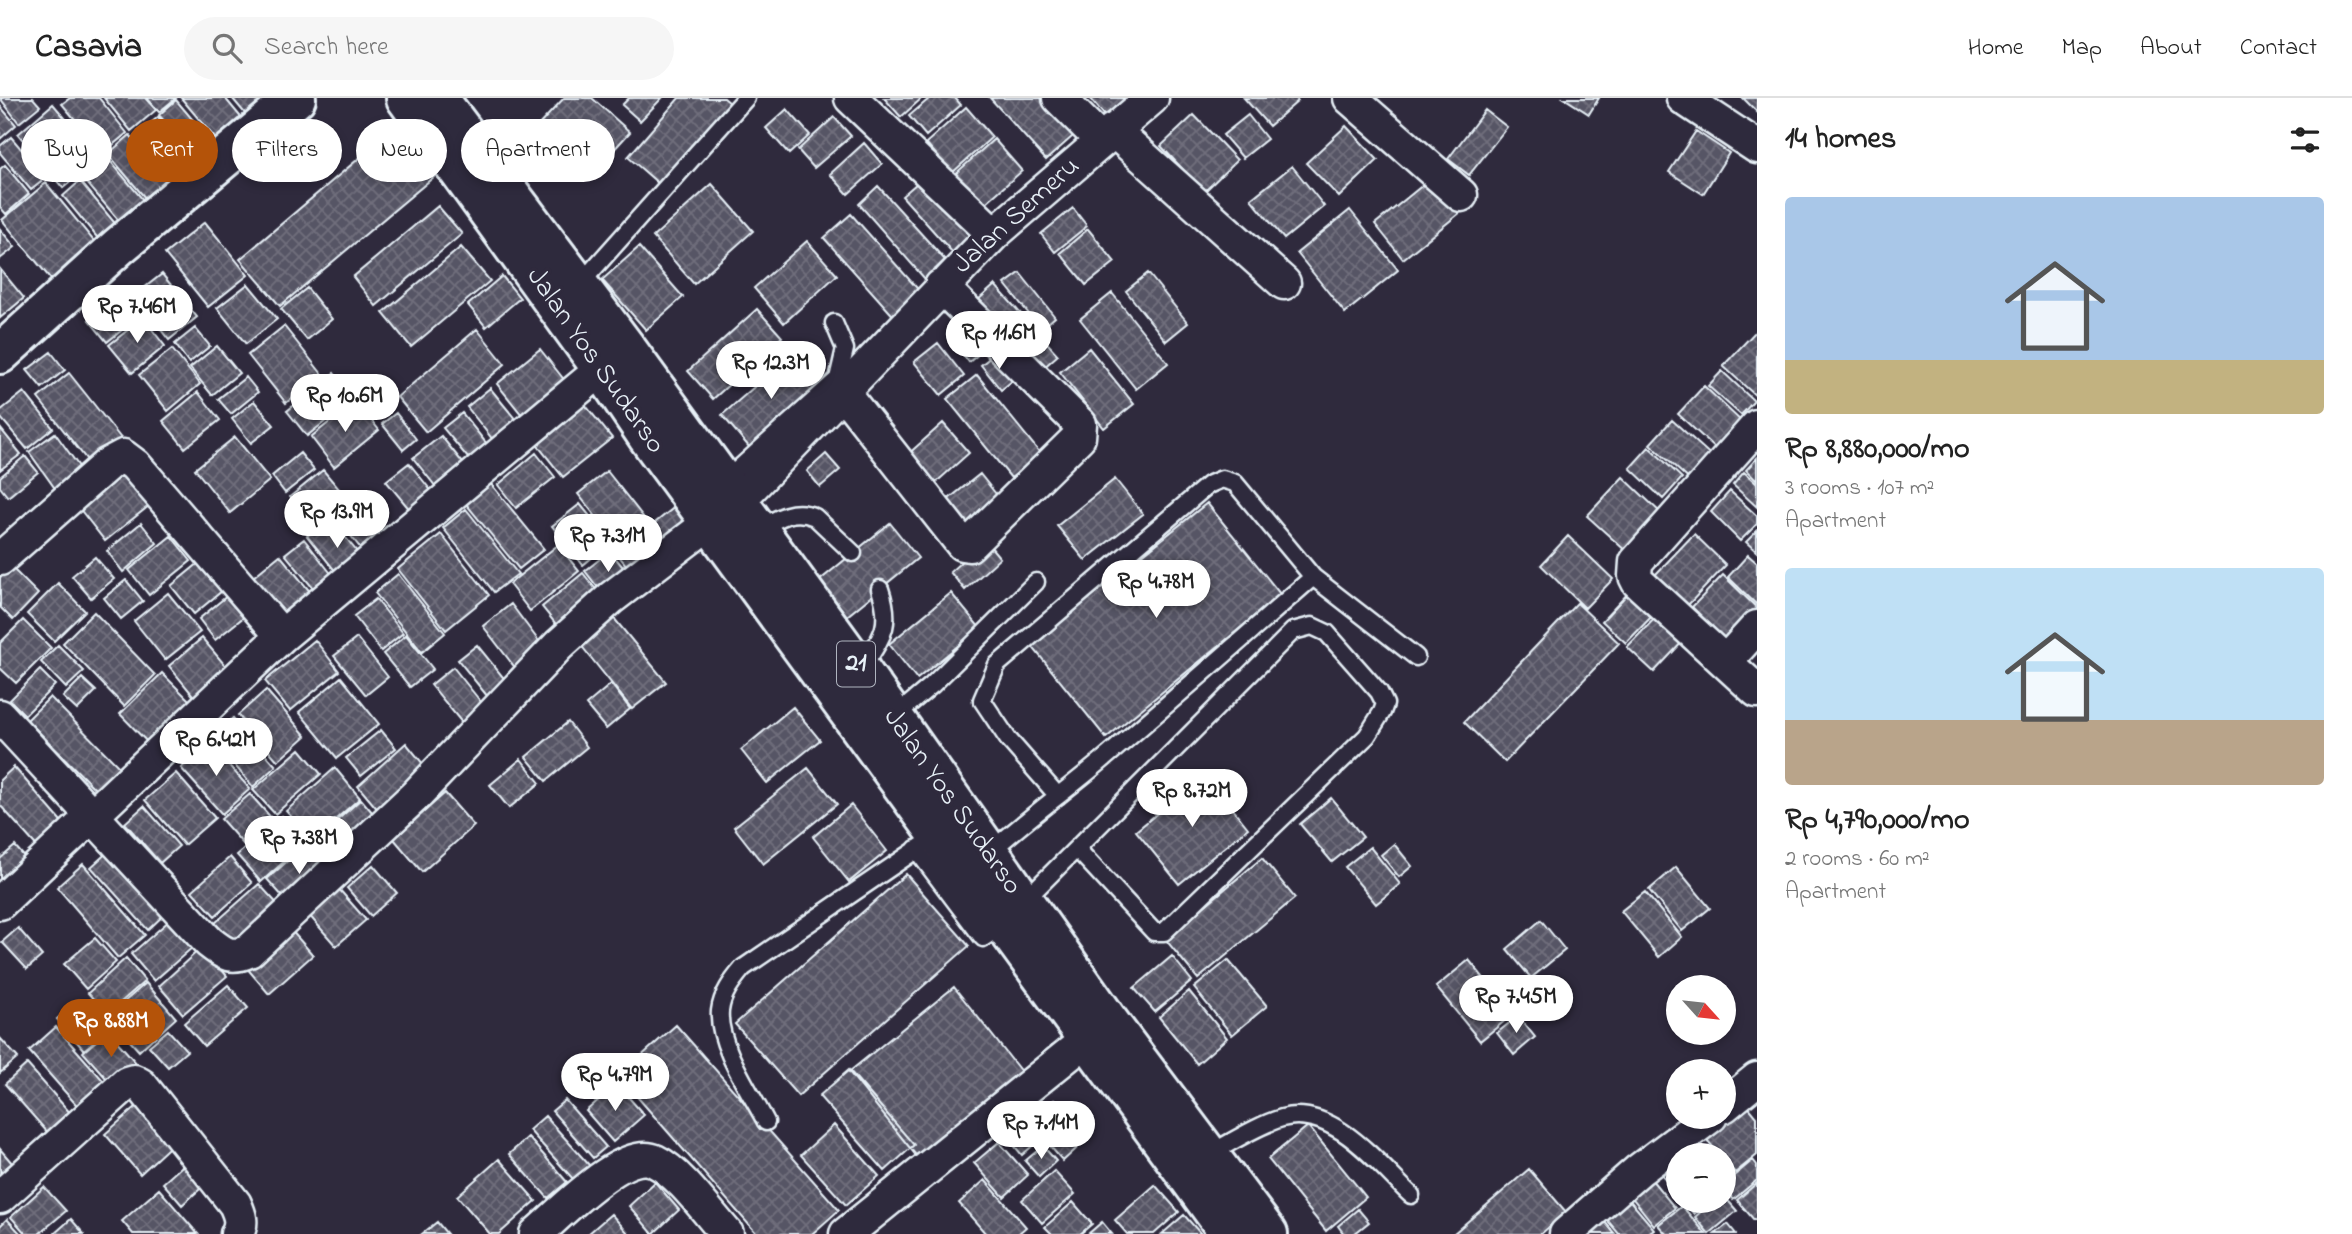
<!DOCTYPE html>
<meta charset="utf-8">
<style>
:root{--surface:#fff;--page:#f6f6f6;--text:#222;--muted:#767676;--line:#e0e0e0;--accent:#b45309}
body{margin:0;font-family:"Indie Flower",sans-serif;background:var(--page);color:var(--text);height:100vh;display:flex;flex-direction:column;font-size:26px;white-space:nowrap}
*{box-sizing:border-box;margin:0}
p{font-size:23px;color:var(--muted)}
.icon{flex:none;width:38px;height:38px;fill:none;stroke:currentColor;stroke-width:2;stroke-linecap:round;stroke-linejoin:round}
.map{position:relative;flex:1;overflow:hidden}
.drawer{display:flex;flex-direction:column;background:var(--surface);width:595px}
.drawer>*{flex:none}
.top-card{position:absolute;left:21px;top:21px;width:665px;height:63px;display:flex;gap:14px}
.needle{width:46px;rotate:117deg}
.fabs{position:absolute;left:1666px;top:877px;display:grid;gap:14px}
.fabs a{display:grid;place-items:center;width:70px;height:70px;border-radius:50%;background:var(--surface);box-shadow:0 4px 10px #0003;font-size:35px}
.price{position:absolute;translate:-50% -60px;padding:0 16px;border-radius:24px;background:#fff;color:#222;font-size:23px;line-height:46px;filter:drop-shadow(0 2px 4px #0008)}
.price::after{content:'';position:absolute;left:50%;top:42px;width:21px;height:16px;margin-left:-10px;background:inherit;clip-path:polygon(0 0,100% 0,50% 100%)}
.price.active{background:var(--accent);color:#fff}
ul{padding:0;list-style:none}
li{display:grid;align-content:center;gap:14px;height:371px;padding:0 28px}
li span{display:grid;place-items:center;height:217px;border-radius:7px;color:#555}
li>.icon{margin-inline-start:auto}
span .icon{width:126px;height:126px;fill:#fffc;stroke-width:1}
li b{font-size:30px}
h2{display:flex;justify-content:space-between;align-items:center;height:84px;padding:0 28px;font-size:30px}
.pill{padding:0 24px;border-radius:32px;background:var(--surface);box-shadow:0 4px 10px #0003;font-size:24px;line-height:63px}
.pill.active{background:var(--accent);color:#fff}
header{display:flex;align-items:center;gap:42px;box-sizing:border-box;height:98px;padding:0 35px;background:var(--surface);border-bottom:2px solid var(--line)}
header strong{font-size:33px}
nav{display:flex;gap:38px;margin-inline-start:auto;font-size:24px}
.search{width:490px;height:63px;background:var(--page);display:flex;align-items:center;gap:18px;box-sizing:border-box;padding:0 24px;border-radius:38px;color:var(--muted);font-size:26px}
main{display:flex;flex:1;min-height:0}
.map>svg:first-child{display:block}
.building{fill:url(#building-cross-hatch);stroke:#e8f1f8;stroke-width:2}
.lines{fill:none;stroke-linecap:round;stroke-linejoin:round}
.lane-casing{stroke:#e8f1f8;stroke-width:21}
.street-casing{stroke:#e8f1f8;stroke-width:37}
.secondary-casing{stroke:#e8f1f8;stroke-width:44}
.highway-casing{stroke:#e8f1f8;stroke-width:44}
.lane{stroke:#2f2a3d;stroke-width:16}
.street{stroke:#2f2a3d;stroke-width:32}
.secondary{stroke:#2f2a3d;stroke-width:38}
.highway{stroke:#2f2a3d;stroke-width:38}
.labels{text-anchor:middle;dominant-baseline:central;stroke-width:7;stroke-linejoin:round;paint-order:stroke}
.shield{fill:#2f2a3d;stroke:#b0b5c0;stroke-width:2}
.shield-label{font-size:26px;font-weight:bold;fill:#e8f1f8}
.street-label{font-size:28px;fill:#e8f1f8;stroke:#2f2a3d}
</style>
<header>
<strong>Casavia</strong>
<div class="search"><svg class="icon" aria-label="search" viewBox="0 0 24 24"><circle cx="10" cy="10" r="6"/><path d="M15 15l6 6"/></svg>Search here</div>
<nav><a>Home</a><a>Map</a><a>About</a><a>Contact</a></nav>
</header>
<main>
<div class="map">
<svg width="1757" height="1136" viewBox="0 0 1757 1136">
<defs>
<pattern id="building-cross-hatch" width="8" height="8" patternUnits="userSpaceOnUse" patternTransform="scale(1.75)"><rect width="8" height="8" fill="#575565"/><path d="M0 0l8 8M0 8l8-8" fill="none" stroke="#6f6e7c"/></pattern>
</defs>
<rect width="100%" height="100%" fill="#2f2a3d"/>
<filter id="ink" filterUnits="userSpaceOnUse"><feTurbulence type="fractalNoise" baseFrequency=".0143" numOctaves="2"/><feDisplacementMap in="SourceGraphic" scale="14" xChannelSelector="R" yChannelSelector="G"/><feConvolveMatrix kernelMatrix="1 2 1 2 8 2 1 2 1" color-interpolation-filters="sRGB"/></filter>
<g filter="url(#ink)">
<path class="building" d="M0,0H33L40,8L19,25Z
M70,0H99L127,35L103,55L62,6Z
M104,0H145L156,12L131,33Z
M147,0H176L159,14Z
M181,0H225L244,23L219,45Z
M232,0H260L264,5L248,19Z
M564,0H592L630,34L590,78L537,29Z
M629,0H662L640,23L622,7Z
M679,0H724L730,5L659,86L628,59Z
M884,0H922L901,19Z
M930,0H955L961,7L926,38L909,18Z
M990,0H1053L1081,31L1046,62Z
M1090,0H1139L1111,25Z
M1244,0H1296L1298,3L1269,28Z
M1564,0H1599L1589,16Z
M1743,0H1757V14Z
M176,2L214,47L197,62L159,17Z
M53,6L99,60L63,90L18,36Z
M0,8L16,27L0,41Z
M966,9L992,39L952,75L926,45Z
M787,11L810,37L789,56L766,30Z
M1485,12L1507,29L1469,77L1448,61Z
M1194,17L1237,62L1204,94L1161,48Z
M1248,17L1267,41L1243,60L1223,37Z
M158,19L194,63L173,80L137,37Z
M834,19L851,38L814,70L798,52Z
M1346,28L1378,62L1339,99L1306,65Z
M396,29L436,77L280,208L240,161Z
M1696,33L1729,55L1703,96L1669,74Z
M130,37L168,82L146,101L108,56Z
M11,39L46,80L31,92L0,55V48Z
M994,41L1022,73L981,109L953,78Z
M864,45L882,66L848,96L830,76Z
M106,58L150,110L125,130L81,78Z
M5,67L29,96L6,116L0,109V71Z
M1292,68L1324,108L1284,141L1251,101Z
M1434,78L1462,113L1403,161L1375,126Z
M924,79L983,145L961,164L902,98Z
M80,83L118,129L101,144L63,98Z
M46,85L98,148L54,185L2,122Z
M712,86L753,133L694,186L653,139Z
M878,88L945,162L925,181L859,106Z
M438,108L462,136L376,208L353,179Z
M1073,110L1087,128L1055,154L1041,136Z
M1350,112L1398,172L1345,215L1297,155Z
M851,116L924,198L897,222L824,140Z
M205,124L248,177L208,209L165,156Z
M0,131L15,149L0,161Z
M1088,131L1115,164L1086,187L1060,155Z
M807,143L837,177L784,225L754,190Z
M461,149L490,183L411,249L383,215Z
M639,149L683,199L646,232L602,182Z
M0,171L24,200L0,220Z
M1020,175L1055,219L1041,231L1005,186Z
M1148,175L1188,225L1166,243L1126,193Z
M162,176L197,219L169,242L134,198Z
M502,178L520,200L486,229L468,207Z
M248,186L277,221L246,246L217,210Z
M995,187L1058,257L1041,272L978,202Z
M307,190L332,221L307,242L281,211Z
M124,194L142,216L107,244L89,222Z
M1112,195L1168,265L1136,291L1080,221Z
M757,211L782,239L713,301L688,273Z
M143,220L165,248L132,275L109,247Z
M284,228L322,276L286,305L248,257Z
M968,229L985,251L969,264L951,242Z
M195,230L210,248L189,265L175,246Z
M477,231L505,266L426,334L397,299Z
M1757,232V299L1723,268Z
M938,245L964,278L941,297L914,264Z
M217,248L239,275L212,297L190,270Z
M1089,250L1134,306L1104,330L1060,274Z
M172,251L200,286L168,313L139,277Z
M540,251L569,288L526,322L497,286Z
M51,254L65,272L42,290L27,272Z
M997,254L1017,279L1001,292L981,267Z
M792,256L820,289L750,350L722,317Z
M1722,273L1754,303L1741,317L1708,288Z
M69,275L123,343L91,367L38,300Z
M334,275L354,300L307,338L287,313Z
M977,277L1041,356L1011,380L947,301Z
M246,279L258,294L231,316L218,301Z
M1704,288L1743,325L1718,353L1678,316Z
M490,290L525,333L501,352L467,309Z
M24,294L53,330L27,351L0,319V313Z
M198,294L220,322L185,350L163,323Z
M254,303L274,327L251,345L232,321Z
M356,303L379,332L334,369L311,339Z
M582,303L612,340L563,379L534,343Z
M396,315L416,341L403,352L382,326Z
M462,315L491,351L473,366L443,330Z
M1672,322L1715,361L1693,385L1650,346Z
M943,325L969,355L932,388L906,358Z
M0,330L21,356L0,372Z
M55,335L85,377L59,396L29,354Z
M441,338L472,376L444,399L413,360Z
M235,339L270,382L230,415L195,371Z
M1649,349L1682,380L1663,401L1630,370Z
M300,355L314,372L285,395L272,378Z
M536,355L555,379L516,410L498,387Z
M826,356L840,372L820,389L807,373Z
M25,358L38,374L8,399L0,389V379Z
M1757,360V383L1746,372Z
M409,365L437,400L415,418L386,383Z
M128,370L155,403L105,443L79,410Z
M323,372L345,398L312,425L290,399Z
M607,373L644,420L616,444L578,396Z
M1744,374L1757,386V409L1733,387Z
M980,376L1004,406L969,434L945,404Z
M1623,379L1662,416L1627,454L1587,418Z
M1115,381L1143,416L1085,462L1057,428Z
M491,386L544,451L519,471L466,406Z
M1730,393L1757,418V426L1740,443L1711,414Z
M356,404L386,441L366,457L336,419Z
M1207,405L1281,497L1106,640L1031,547Z
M580,406L611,444L583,467L552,428Z
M676,408L695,431L664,456L645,433Z
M466,411L518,476L494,494L443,430Z
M330,420L366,465L344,484L307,438Z
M141,425L157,445L123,474L107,453Z
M890,425L918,460L847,518L819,483Z
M638,433L659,459L635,478L615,453Z
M1757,433V454L1746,444Z
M441,436L489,497L446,532L398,471Z
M1694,436L1726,467L1687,508L1655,477Z
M171,438L191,463L149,497L129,472Z
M1568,438L1613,481L1585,510L1541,467Z
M304,441L340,487L322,501L285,456Z
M985,442L1000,460L965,492L950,474Z
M558,447L579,473L530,513L509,486Z
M610,453L631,479L606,500L585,473Z
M280,457L317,502L284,530L247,484Z
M1748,457L1757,465V507L1728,479Z
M95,459L114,481L91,500L72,478Z
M205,460L228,488L194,516L171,488Z
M9,467L38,496L13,522L0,509V475Z
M583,475L605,503L563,535L542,509Z
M398,476L445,535L422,554L375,495Z
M1723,477L1757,510V514L1728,544L1692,509Z
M126,482L143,503L121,521L104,500Z
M58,485L85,513L54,543L27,516Z
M1633,490L1657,513L1626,545L1602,523Z
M233,493L250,514L215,542L199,521Z
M168,495L200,534L165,562L134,523Z
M951,495L980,530L917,581L889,546Z
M376,501L403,535L381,553L354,518Z
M1577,505L1619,545L1505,664L1464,624Z
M511,506L547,554L520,576L483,528Z
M94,514L155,577L124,608L63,545Z
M1660,515L1686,540L1654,574L1627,549Z
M613,519L666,584L632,611L580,546Z
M23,522L51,550L16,585L0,570V545Z
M406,537L433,571L410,589L383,556Z
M202,540L230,573L196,601L169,568Z
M357,540L388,579L366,597L334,558Z
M315,542L339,573L290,613L265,583Z
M58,547L84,573L66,590L41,564Z
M477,547L511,589L492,604L458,562Z
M453,569L489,614L468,632L431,587Z
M40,572L55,587L25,617L10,602Z
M162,575L193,606L151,648L120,616Z
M341,579L379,626L337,660L299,614Z
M82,580L96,593L77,612L63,599Z
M611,586L630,611L606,631L586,607Z
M266,592L306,638L278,663L238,617Z
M50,599L126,676L103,699L27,622Z
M793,609L820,642L767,685L741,652Z
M233,620L276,668L253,689L211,639Z
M568,624L587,649L546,683L526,659Z
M381,632L396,650L361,678L346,660Z
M209,645L250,691L222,716L181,670Z
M406,645L432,677L384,719L358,688Z
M300,651L321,676L275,716L253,692Z
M521,661L540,685L509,710L490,687Z
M14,669L67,730L41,753L0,707V682Z
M335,670L360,700L312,742L286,713Z
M808,670L837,706L763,766L734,729Z
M176,675L215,720L184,747L145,702Z
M1205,676L1248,730L1179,786L1136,733Z
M445,695L474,728L422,774L394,741Z
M250,696L273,722L244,747L221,721Z
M1331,700L1363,739L1332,764L1300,726Z
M361,701L383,727L333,772L311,746Z
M851,707L887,753L849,784L813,739Z
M144,708L179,748L160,765L125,725Z
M282,718L305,745L261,784L237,757Z
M1394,746L1412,768L1399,779L1381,757Z
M306,747L330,775L292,809L267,781Z
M15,748L27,762L0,786V761Z
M1370,749L1400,786L1376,806L1345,769Z
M110,752L167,814L148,832L91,769Z
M230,759L252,785L215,818L192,793Z
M1262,760L1295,800L1198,881L1165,841Z
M83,766L145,837L118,860L57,789Z
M373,767L397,795L371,818L347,790Z
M1676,769L1710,810L1682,833L1649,792Z
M906,776L969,848L798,998L735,926Z
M259,786L281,810L237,850L215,825Z
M338,790L366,822L336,848L308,816Z
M1645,794L1682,839L1659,859L1621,813Z
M178,815L201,842L154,883L131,856Z
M1541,822L1565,852L1531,880L1507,851Z
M18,830L42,858L27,871L2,844Z
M290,831L313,857L269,896L246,869Z
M95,840L116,864L86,891L64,866Z
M202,849L227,878L183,916L159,888Z
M1172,858L1192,883L1155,914L1134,890Z
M126,860L145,883L107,916L88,895Z
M1228,862L1267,908L1232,937L1194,890Z
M1469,862L1513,916L1480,943L1436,889Z
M146,885L176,920L154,940L123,905Z
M228,887L248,910L204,948L184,925Z
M954,889L1026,980L922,1065L849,974Z
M1189,893L1227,940L1197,966L1159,919Z
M78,902L106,933L84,952L57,921Z
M124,909L152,941L139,953L110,921Z
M1518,918L1535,939L1514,957L1497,935Z
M676,927L839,1112L812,1136H757L619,978Z
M56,929L108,988L81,1012L29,953Z
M168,932L187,953L168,969L149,948Z
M108,933L138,967L114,989L83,954Z
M0,940L18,960L0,975Z
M27,966L72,1017L49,1036L5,986Z
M849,972L914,1047L885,1073L819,998Z
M617,986L644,1017L613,1044L586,1013Z
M144,1002L178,1041L140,1076L105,1036Z
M565,1002L606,1049L593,1060L552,1013Z
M1054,1002L1087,1041L1063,1063L1029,1024Z
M1747,1007L1757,1019V1057L1735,1075L1724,1062V1057H1720L1706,1041Z
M545,1018L590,1068L574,1082L529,1032Z
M1021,1026L1037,1044L1022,1057L1007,1039Z
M834,1027L879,1078L846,1107L801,1057Z
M1308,1028L1366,1099L1326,1133L1268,1061Z
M528,1039L567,1084L548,1100L509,1056Z
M999,1044L1028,1077L1004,1099L974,1065Z
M1043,1048L1056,1063L1039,1079L1025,1063Z
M0,1051L12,1065L0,1075Z
M499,1061L536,1103L499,1136H490L457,1098Z
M189,1062L208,1084L182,1107L163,1085Z
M1753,1062L1757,1067V1082L1733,1102L1724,1086Z
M1678,1064V1097L1662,1077Z
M1529,1071L1566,1114L1541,1136H1453Z
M1054,1073L1075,1096L1042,1125L1022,1102Z
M1647,1076L1675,1110L1654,1127L1626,1092Z
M985,1082L1026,1129L1018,1136H986L959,1105Z
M655,1084L679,1112L653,1136L629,1108Z
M1757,1085V1120L1754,1122L1737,1102Z
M1155,1087L1179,1114L1154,1136H1127L1115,1122Z
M44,1089L66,1113L39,1136H26L11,1119Z
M159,1091L198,1136H133L122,1123Z
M1626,1098L1654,1131L1647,1136H1619L1603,1117Z
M1724,1098L1737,1113L1709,1136L1695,1119L1714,1102H1724Z
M1682,1102H1710L1694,1116Z
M1073,1104L1092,1126L1080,1136H1052L1045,1129Z
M1682,1108L1706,1136H1666L1658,1127Z
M1358,1111L1369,1124L1354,1136H1344L1338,1128Z
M611,1116L629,1136H588Z
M1184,1117L1201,1136H1162Z
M1599,1117L1615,1136H1576Z
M7,1121L21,1136H0V1128Z
M71,1121L84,1136H54Z
M437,1124L447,1136H422Z
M1102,1124L1112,1136H1088Z
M1728,1126L1736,1136H1715Z"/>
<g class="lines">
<defs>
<path id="lane" d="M580,186L746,0
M724,384L838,281L845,251L834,225
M756,433C776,421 793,409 815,419L853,455
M1313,479L1416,559
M861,572C881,540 893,529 880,491
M894,619L932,587L1036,484
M916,751L983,840L1003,827
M989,755C1024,723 1063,695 1100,664C1172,603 1242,541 1313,479L1235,385L1222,381L1208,387L997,567L982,602L1008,641L1058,698
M1023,804L1293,533L1312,528L1327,535L1379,594L1385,606L1382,614L1367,638L1164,834H1154L1077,751
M766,1024C751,995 717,946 720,913C722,896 732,883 743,870L938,737
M1209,1056C1232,1044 1258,1027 1282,1020C1333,1006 1379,1067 1411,1097"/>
<path id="street" d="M851,0L994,136
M1059,0L1101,42
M1350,0L1461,97
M1683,0L1757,49
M1113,32L1284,185
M842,293L962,446L969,447L1079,339L1080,326L941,188
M1757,328L1636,464L1635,478L1638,484L1757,593
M0,461L108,366L123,358L135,367L282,538
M1726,563L1757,529
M0,618L209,844C224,856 231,861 249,853L415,698L559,547L611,500L738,403L994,136L1152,0
M0,805L282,538L602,271
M1724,1008L1757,981
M0,1099L127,985L134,983L141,987L235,1106C240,1117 243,1125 237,1136
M536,1136C559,1117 624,1048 655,1063C680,1075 708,1115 727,1136
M846,1136L1105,927
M1566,1136L1639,1072L1711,1018"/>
<path id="secondary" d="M0,256L118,149L296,0"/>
<path id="highway" d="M406,0L602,271L647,338L1230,1136
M438,0L626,250L861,573L1109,924L1268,1136"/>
</defs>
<use href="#lane" class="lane-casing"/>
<use href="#street" class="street-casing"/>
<use href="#secondary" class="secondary-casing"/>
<use href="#highway" class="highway-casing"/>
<use href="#lane" class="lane"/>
<use href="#street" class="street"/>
<use href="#secondary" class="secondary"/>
<use href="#highway" class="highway"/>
</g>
</g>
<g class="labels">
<rect class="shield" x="837" y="543.5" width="38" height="45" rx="5"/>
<g class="shield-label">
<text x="856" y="566">21</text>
</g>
<g class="street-label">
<text transform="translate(1017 118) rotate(-42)">Jalan Semeru</text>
<text transform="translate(595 263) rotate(55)">Jalan Yos Sudarso</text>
<text transform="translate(952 704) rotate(55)">Jalan Yos Sudarso</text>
</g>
</g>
</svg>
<div class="fabs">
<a><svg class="needle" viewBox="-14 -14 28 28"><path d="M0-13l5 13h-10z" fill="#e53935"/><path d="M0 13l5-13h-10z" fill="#767676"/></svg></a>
<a>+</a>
<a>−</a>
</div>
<b class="price" style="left:137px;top:247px">Rp 7.46M</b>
<b class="price" style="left:999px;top:273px">Rp 11.6M</b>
<b class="price" style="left:771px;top:303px">Rp 12.3M</b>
<b class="price" style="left:345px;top:336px">Rp 10.6M</b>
<b class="price" style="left:337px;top:452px">Rp 13.9M</b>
<b class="price" style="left:608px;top:476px">Rp 7.31M</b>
<b class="price" style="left:1156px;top:522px">Rp 4.78M</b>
<b class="price" style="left:216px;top:680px">Rp 6.42M</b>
<b class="price" style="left:1192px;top:731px">Rp 8.72M</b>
<b class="price" style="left:299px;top:778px">Rp 7.38M</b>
<b class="price" style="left:1516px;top:937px">Rp 7.45M</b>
<b class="price active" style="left:111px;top:961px">Rp 8.88M</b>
<b class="price" style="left:615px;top:1015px">Rp 4.79M</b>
<b class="price" style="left:1041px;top:1063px">Rp 7.14M</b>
<div class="top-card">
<a class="pill">Buy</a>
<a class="pill active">Rent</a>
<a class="pill">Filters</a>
<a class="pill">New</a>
<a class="pill">Apartment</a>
</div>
</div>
<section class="drawer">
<h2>14 homes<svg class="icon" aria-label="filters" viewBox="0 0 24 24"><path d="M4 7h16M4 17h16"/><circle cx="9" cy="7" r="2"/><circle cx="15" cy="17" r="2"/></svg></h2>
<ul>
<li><span style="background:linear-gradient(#a9c7e8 75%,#c2b280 0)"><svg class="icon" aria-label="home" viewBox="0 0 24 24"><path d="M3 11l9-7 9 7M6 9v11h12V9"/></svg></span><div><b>Rp 8,880,000/mo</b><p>3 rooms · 107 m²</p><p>Apartment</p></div></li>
<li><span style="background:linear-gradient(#bfe0f5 70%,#b9a48a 0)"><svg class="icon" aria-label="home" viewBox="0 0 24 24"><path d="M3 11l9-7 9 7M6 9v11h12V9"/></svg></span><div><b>Rp 4,790,000/mo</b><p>2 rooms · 60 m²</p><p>Apartment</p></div></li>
</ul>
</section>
</main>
